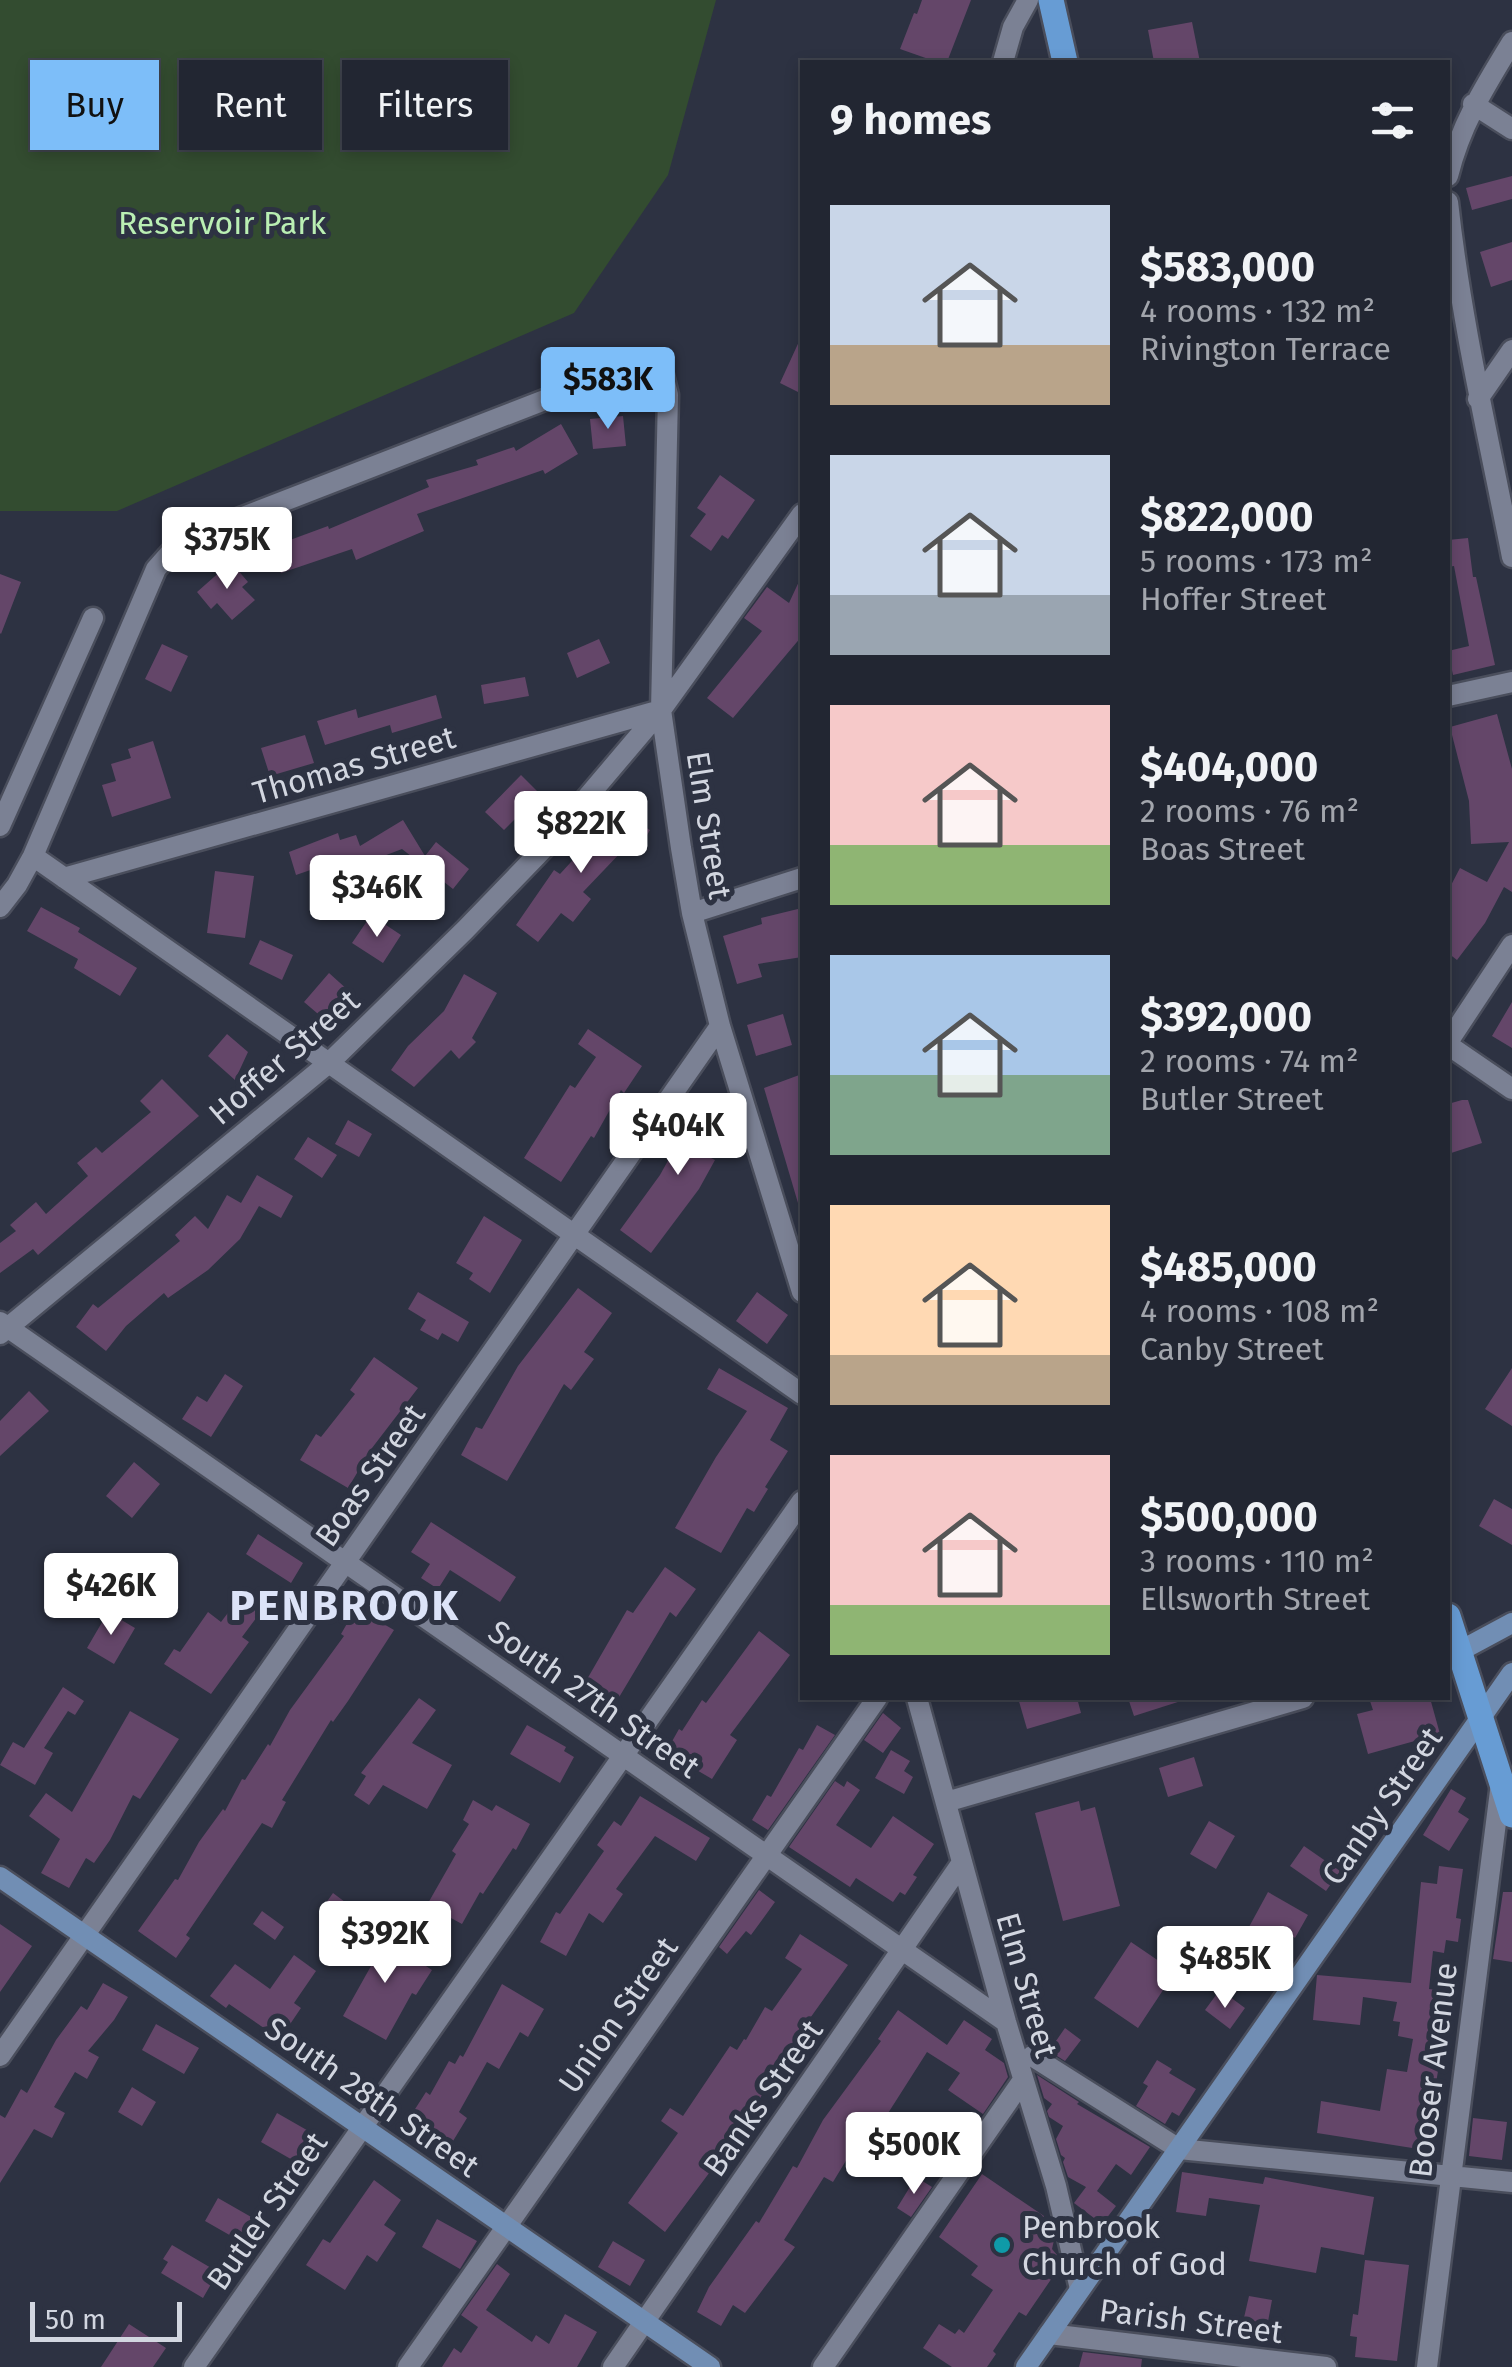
<!DOCTYPE html>
<meta charset="utf-8">
<style>
:root{--surface:#222632;--page:#2a2e3a;--text:#f1f3f6;--muted:#a2a5ac;--line:#3f434d;--accent:#7dbef9}
body{margin:0;font-family:"Fira Sans",sans-serif;background:var(--page);color:var(--text);height:100vh;display:flex;flex-direction:column;font-size:38px;white-space:nowrap}
*{box-sizing:border-box;margin:0}
p{font-size:32px;color:var(--muted)}
.icon{flex:none;width:55px;height:55px;fill:none;stroke:currentColor;stroke-width:2;stroke-linecap:round;stroke-linejoin:round}
.map{position:relative;flex:1;overflow:hidden}
.panel{position:absolute;left:800px;top:60px;width:650px;height:1640px;display:flex;flex-direction:column;background:var(--surface);border-radius:0px;box-shadow:0 5px 15px #0003,0 0 0 2px var(--line)}
.panel>*{flex:none}
.top-card{position:absolute;left:30px;top:60px;width:620px;height:90px;display:flex;gap:20px}
.scale{position:absolute;left:30px;bottom:25px;width:152px;box-sizing:border-box;padding-left:10px;border:5px solid #d2d6e0;border-top:0;font-size:28px;line-height:35px;white-space:nowrap;color:#d2d6e0;-webkit-text-stroke:8px #2d3242;paint-order:stroke}
.price{position:absolute;translate:-50% -85px;padding:0 22px;border-radius:10px;background:#fff;color:#222;font-size:32px;line-height:65px;filter:drop-shadow(0 2px 5px #0008)}
.price::after{content:'';position:absolute;left:50%;top:60px;width:30px;height:22px;margin-left:-15px;background:inherit;clip-path:polygon(0 0,100% 0,50% 100%)}
.price.current{background:var(--accent);color:#111}
ul{padding:0;list-style:none}
li{display:flex;align-items:center;gap:30px;height:250px;padding:0 30px}
li span{display:grid;place-items:center;flex:none;width:280px;height:200px;border-radius:0px;color:#555}
li>.icon{margin-inline-start:auto}
span .icon{width:120px;height:120px;fill:#fffc;stroke-width:1}
li b{font-size:42px}
h2{display:flex;justify-content:space-between;align-items:center;height:120px;padding:0 30px;font-size:42px}
.tag{padding:0 35px;border-radius:0px;background:var(--surface);box-shadow:0 5px 15px #0003,0 0 0 2px var(--line);font-size:35px;line-height:90px}
.tag.current{background:var(--accent);color:#111}
.map>svg:first-child{display:block}
.green{fill:#334c30}
.building{fill:#644669}
.lines{fill:none;stroke-linecap:round;stroke-linejoin:round}
.street-casing{stroke:#4a4e5c;stroke-width:25}
.secondary-casing{stroke:#4a4e5c;stroke-width:25}
.primary-casing{stroke:#4a4e5c;stroke-width:30}
.street{stroke:#7b8194;stroke-width:20}
.secondary{stroke:#718eb4;stroke-width:20}
.primary{stroke:#679cd4;stroke-width:25}
.culture-dot{fill:#0f9aa8;stroke:#2d3242;stroke-width:4}
.labels{text-anchor:middle;dominant-baseline:central;stroke-width:10;stroke-linejoin:round;paint-order:stroke}
.park-label{font-size:32px;fill:#baefb3;stroke:#2d3242}
.street-label{font-size:32px;fill:#d2d6e0;stroke:#2d3242}
.poi-label{font-size:32px;fill:#d2d6e0;stroke:#2d3242;text-anchor:start}
.district-label{font-size:42px;font-weight:bold;letter-spacing:2.5px;fill:#dce3f8;stroke:#2d3242}
</style>
<div class="map">
<svg width="1512" height="2367" viewBox="0 0 1512 2367">
<rect width="100%" height="100%" fill="#2d3242"/>
<path class="green" d="M0,0H716L668,175L574,313L117,511H0Z"/>
<path class="building" d="M922,0H971L947,62H937L900,49L914,13L917,14Z
M1192,22L1200,62H1154L1148,30Z
M1512,176V199L1472,210L1466,188Z
M1512,242V280L1491,287L1480,252Z
M802,335V394L780,383Z
M623,416L626,446L593,449L590,419Z
M561,424L578,454L545,474L543,470L417,514L424,531L356,560L352,549L281,573L271,547L328,526L329,529L429,487L426,480L478,465L476,460L514,447L516,451Z
M720,475L755,500L728,539L722,535L711,551L690,536L706,514L697,508Z
M1468,538L1473,577H1476L1495,665L1453,675L1448,651L1469,646L1454,566L1448,567V540Z
M231,562L248,582L242,587L255,600L232,620L217,603L211,609L197,592Z
M0,574L21,582L1,634L0,633Z
M802,575V636L733,718L707,698L762,631L744,618L767,587L789,603Z
M599,639L610,663L577,678L567,653Z
M162,644L188,656L171,692L145,679Z
M525,677L529,696L484,704L481,685Z
M436,695L442,718L392,733L390,725L325,745L317,721L356,709L358,718Z
M1497,714L1512,769V892L1504,887L1485,923L1457,960L1448,953V891L1460,868L1487,882L1509,842L1471,844L1469,801L1450,727Z
M305,735L314,763L270,776L261,748Z
M153,741L171,798L112,817L102,785L116,781L111,764L131,758L128,749Z
M521,775L540,794L504,830L485,812Z
M614,810L650,830L636,854L625,848L583,892L591,899L573,922L561,913L538,942L516,925L554,870L560,874L592,839L596,842Z
M403,820L425,856L436,842L469,869L453,889L402,849L329,877L325,865L296,875L289,852L338,833L340,840L356,835L360,846Z
M215,871L254,876L245,938L207,933Z
M41,907L80,928L78,932L137,968L120,996L74,968L78,959L27,931Z
M802,908V957L758,964L762,977L737,984L723,936L762,924L761,918Z
M367,921L376,927L380,921L401,935L383,963L352,943Z
M260,940L293,955L282,980L249,964Z
M329,973L349,991L324,1019L304,1002Z
M464,974L497,993L472,1038L476,1042L459,1059L451,1050L414,1087L391,1070L408,1046L444,1011Z
M1512,1002V1048L1492,1036Z
M783,1014L792,1045L756,1056L747,1025Z
M588,1029L642,1066L624,1093L621,1090L594,1138L591,1136L561,1182L524,1158L570,1085L575,1088L596,1057L578,1044Z
M227,1034L248,1052L235,1080L208,1056Z
M802,1074V1202L798,1203L764,1088Z
M162,1079L199,1116L38,1255L33,1249L0,1273V1243L16,1231L10,1225L36,1202L46,1214L88,1176L77,1163L96,1147L102,1153L151,1112L140,1101Z
M700,1100L732,1121L709,1157L715,1160L699,1189L651,1253L620,1230L660,1175L685,1130L682,1128Z
M1462,1100H1468L1482,1143L1448,1154V1104Z
M348,1120L372,1134L359,1157L335,1144Z
M308,1137L337,1155L322,1178L294,1159Z
M257,1175L293,1196L281,1218L259,1206L240,1239L208,1270L168,1298L164,1293L126,1326L106,1351L76,1327L93,1304L98,1308L180,1241L175,1235L195,1216L208,1229L227,1195L241,1203Z
M484,1216L522,1240L490,1293L469,1279L473,1273L456,1263Z
M578,1288L612,1313L584,1352L594,1359L571,1390L564,1384L507,1481L461,1455L476,1427L482,1429L518,1366Z
M418,1292L469,1322L458,1342L442,1333L438,1340L420,1330L426,1320L408,1309Z
M757,1292L788,1315L767,1344L736,1321Z
M374,1357L418,1388L372,1448L348,1488L300,1460L316,1434L321,1437L355,1394L350,1390Z
M719,1368L788,1408L770,1440L788,1451L765,1487L768,1489L754,1512L747,1508L721,1553L675,1528L716,1457L747,1411L707,1389Z
M1512,1368V1426L1485,1409Z
M225,1374L243,1386L211,1437L182,1419L197,1396L207,1402Z
M29,1391L49,1411L0,1456V1421Z
M134,1462L160,1484L132,1518L106,1496Z
M1494,1499L1512,1509V1545L1479,1526Z
M431,1522L516,1577L500,1602L450,1570L438,1589L421,1578L430,1564L411,1552Z
M258,1534L303,1563L291,1583L246,1554Z
M665,1567L696,1589L676,1617L670,1612L618,1699L586,1681L627,1610L633,1613Z
M246,1589L266,1605L242,1637L249,1642L211,1694L164,1664L174,1649L180,1652L208,1612L221,1622Z
M356,1608L394,1630L348,1701L333,1722L331,1720L282,1800L286,1802L272,1828L262,1823L186,1935L190,1938L176,1958L138,1931L175,1879L178,1880L199,1842L223,1809L225,1811L242,1779L245,1780L268,1744L270,1746L290,1710L344,1636L341,1634Z
M108,1612L135,1628L114,1664L87,1648Z
M759,1631L790,1655L730,1735L737,1740L712,1779L666,1752L679,1729L682,1731L702,1700L706,1703Z
M63,1687L84,1701L75,1715L68,1711L44,1748L53,1753L35,1785L0,1765L13,1742L24,1748Z
M419,1698L436,1710L412,1743L452,1765L427,1809L383,1785L369,1805L354,1795L366,1776L361,1773Z
M1018,1698H1077L1081,1713L1027,1729Z
M1128,1698H1181V1701L1134,1716Z
M1369,1698H1430L1440,1734L1368,1754L1357,1714L1373,1710Z
M130,1711L179,1739L140,1799L133,1795L110,1840L94,1863L86,1858L69,1888L41,1873L60,1839L29,1816L46,1793L72,1812Z
M883,1713L901,1728L883,1753L864,1740Z
M527,1725L566,1747L564,1751L574,1757L560,1783L510,1754Z
M817,1725L835,1735L768,1830L752,1820L767,1795L771,1797L799,1748L803,1750Z
M891,1750L910,1761L904,1771L913,1777L904,1794L875,1778Z
M1194,1757L1203,1786L1168,1797L1159,1768Z
M835,1781L844,1787L847,1781L860,1790L836,1825L871,1848L893,1816L934,1844L913,1875L917,1877L905,1895L900,1892L893,1902L856,1878L850,1887L789,1847Z
M1451,1789L1466,1798L1458,1812L1469,1819L1449,1851L1423,1835Z
M640,1796L710,1838L696,1861L655,1836L616,1889L623,1894L603,1923L589,1913L566,1956L540,1942L556,1912L560,1914L604,1851L597,1845L614,1821L621,1826Z
M473,1800L492,1811L496,1805L530,1824L516,1850L513,1848L483,1894L480,1892L462,1924L427,1905L456,1854L452,1851L469,1824L463,1820Z
M1079,1801L1081,1811L1095,1807L1120,1906L1063,1921L1035,1813Z
M1209,1821L1235,1836L1216,1869L1190,1854Z
M1304,1846L1340,1871L1326,1891L1290,1866Z
M1439,1866L1463,1869L1456,1918L1461,1919L1458,1942L1446,1940L1444,1953L1433,1951L1429,1989L1445,1991L1433,2064L1439,2065L1425,2150L1317,2133L1321,2101L1380,2111L1387,2069L1407,2072L1413,2039L1398,2036L1400,2022L1393,2021L1397,2002L1363,1997L1360,2025L1313,2020L1317,1975L1411,1983L1421,1882L1437,1884Z
M759,1890L775,1902L751,1935L746,1931L727,1954L719,1947Z
M1268,1892L1308,1915L1295,1938L1292,1936L1269,1980L1231,1960Z
M1503,1892H1512V1962L1493,1959Z
M333,1893L349,1905L337,1921L321,1910Z
M262,1911L284,1927L275,1940L253,1924Z
M0,1924L32,1946L0,1992Z
M374,1932L432,1970L416,1995L412,1993L386,2040L343,2016L371,1966L358,1957Z
M800,1934L848,1965L803,2028L808,2031L794,2056L786,2052L745,2125L665,2232L628,2203L678,2133L661,2121L670,2108L683,2116L730,2046L737,2050L744,2039L746,2040L765,2007L772,2011L802,1969L785,1958Z
M1131,1942L1175,1972L1138,2028L1094,1998Z
M294,1955L316,1971L294,2003L301,2008L280,2039L229,2004L226,2008L210,1996L235,1964L270,1989Z
M103,1983L128,1997L114,2020L88,2051L99,2057L87,2079L75,2072L54,2107L65,2113L52,2138L34,2129L0,2183V2115L5,2118L21,2089L27,2093L56,2040L81,2006L87,2010Z
M502,1984L544,2009L528,2037L520,2032L499,2069L487,2062L459,2112L467,2118L450,2146L408,2120L426,2092L430,2095L449,2061L455,2064L460,2055L463,2057Z
M1216,1995L1226,2003L1230,1997L1245,2008L1230,2029L1205,2010Z
M898,2010L947,2045L964,2020L992,2039L985,2050L1004,2063L1008,2077L983,2114L948,2090L960,2073L927,2052L855,2165L847,2159L833,2182L824,2177L784,2240L795,2247L745,2313L733,2305L721,2326L697,2312L709,2287L756,2221L759,2223L793,2166L797,2168L823,2120L881,2041L878,2039Z
M156,2024L199,2048L184,2074L142,2050Z
M1065,2028L1081,2040L1065,2061L1049,2051Z
M1157,2060L1172,2069L1169,2073L1196,2089L1179,2116L1172,2112L1165,2124L1136,2106L1148,2086L1143,2083Z
M1037,2075L1079,2102L1077,2104L1150,2147L1131,2175L1116,2164L1097,2191L1116,2206L1102,2224L1074,2203L1086,2187L1068,2177L1063,2162L1065,2158L1061,2155L1056,2139L1063,2126L1049,2117L1047,2111L1052,2104L1044,2098Z
M132,2087L156,2102L142,2126L118,2112Z
M277,2113L312,2133L296,2162L261,2142Z
M1473,2118L1507,2122L1502,2160L1469,2156Z
M1182,2172L1263,2184L1265,2177L1374,2197L1364,2255L1321,2247L1316,2273L1249,2261L1260,2205L1209,2198L1206,2216L1176,2212Z
M982,2174L1044,2216L1038,2226L1054,2240L1052,2249L1057,2255L1049,2268L1054,2275L1026,2316L1019,2312L993,2351L996,2354L987,2367H952L923,2348L939,2324L955,2334L959,2329L964,2333L993,2290L971,2275L978,2266L939,2237Z
M916,2177L932,2187L911,2217L897,2208Z
M374,2180L401,2200L384,2225L396,2233L377,2262L367,2255L345,2290L306,2265L323,2239L330,2243Z
M218,2198L260,2222L247,2245L205,2221Z
M437,2219L477,2241L460,2269L422,2247Z
M613,2241L645,2260L630,2286L598,2267Z
M172,2245L218,2272L203,2298L161,2273L168,2262L163,2259Z
M1365,2260L1409,2265L1397,2361L1355,2357L1357,2337L1350,2336L1353,2314L1358,2315Z
M497,2264L510,2274L486,2310L532,2342L536,2335L549,2344L565,2314L597,2332L577,2367H442L454,2348L461,2353L478,2327L461,2315Z
M1249,2296L1272,2300L1267,2327L1243,2322Z
M129,2324L166,2348L153,2367H101Z
M1083,2352L1142,2359L1141,2367H1079Z"/>
<g class="lines">
<defs>
<path id="street" d="M1003,62L1013,27L1028,0
M1473,104L1512,129
M1448,176C1460,126 1485,86 1512,42
M1448,202C1461,322 1489,439 1512,557
M1478,399L1512,350
M1448,696L1512,682
M0,826L93,618
M33,856L802,1394
M64,878L661,710
M0,907L17,885L33,856L156,569L171,552L194,536L645,361L663,375L668,395L661,710L681,848L692,913L720,1026L802,1292
M692,913L802,878
M1448,1042L1512,945
M1448,1045L1512,1089
M0,1322L1006,2022
M0,1334L330,1062L465,930L545,847L661,710L802,514
M917,1698L1006,2022L1056,2186L1080,2289
M946,1802L1303,1698
M0,2056L720,1026
M1032,2056L1179,2149L1512,2182
M1049,2334L1326,2367
M194,2367L802,1501
M408,2367L877,1698
M613,2367L961,1864
M823,2367L1023,2080
M1427,2367L1501,1783"/>
<path id="secondary" d="M1458,1652L1512,1623
M0,1877L710,2367
M1026,2367L1512,1673"/>
<path id="primary" d="M1051,0L1065,62
M1448,1616L1512,1815"/>
</defs>
<use href="#street" class="street-casing"/>
<use href="#secondary" class="secondary-casing"/>
<use href="#primary" class="primary-casing"/>
<use href="#street" class="street"/>
<use href="#secondary" class="secondary"/>
<use href="#primary" class="primary"/>
</g>
<circle class="culture-dot" cx="1002" cy="2245" r="10"/>
<g class="labels">
<g class="park-label">
<text x="222" y="223">Reservoir Park</text>
</g>
<g class="street-label">
<text transform="translate(354 765) rotate(-16)">Thomas Street</text>
<text transform="translate(709 825) rotate(81)">Elm Street</text>
<text transform="translate(284 1057) rotate(-41)">Hoffer Street</text>
<text transform="translate(370 1475) rotate(-55)">Boas Street</text>
<text transform="translate(594 1699) rotate(35)">South 27th Street</text>
<text transform="translate(1382 1806) rotate(-55)">Canby Street</text>
<text transform="translate(1027 1985) rotate(74)">Elm Street</text>
<text transform="translate(618 2015) rotate(-55)">Union Street</text>
<text transform="translate(1433 2070) rotate(-83)">Booser Avenue</text>
<text transform="translate(372 2097) rotate(35)">South 28th Street</text>
<text transform="translate(763 2098) rotate(-55)">Banks Street</text>
<text transform="translate(267 2211) rotate(-55)">Butler Street</text>
<text transform="translate(1191 2321) rotate(7)">Parish Street</text>
</g>
<g class="poi-label">
<text x="1022" y="2227">Penbrook<tspan x="1022" dy="37">Church of God</tspan></text>
</g>
<g class="district-label">
<text x="345" y="1606">PENBROOK</text>
</g>
</g>
</svg>
<div class="scale">50 m</div>
<b class="price current" style="left:608px;top:432px">$583K</b>
<b class="price" style="left:227px;top:592px">$375K</b>
<b class="price" style="left:581px;top:876px">$822K</b>
<b class="price" style="left:377px;top:940px">$346K</b>
<b class="price" style="left:678px;top:1178px">$404K</b>
<b class="price" style="left:111px;top:1638px">$426K</b>
<b class="price" style="left:385px;top:1986px">$392K</b>
<b class="price" style="left:1225px;top:2011px">$485K</b>
<b class="price" style="left:914px;top:2197px">$500K</b>
<div class="top-card">
<a class="tag current">Buy</a>
<a class="tag">Rent</a>
<a class="tag">Filters</a>
</div>
<section class="panel">
<h2>9 homes<svg class="icon" aria-label="filters" viewBox="0 0 24 24"><path d="M4 7h16M4 17h16"/><circle cx="9" cy="7" r="2"/><circle cx="15" cy="17" r="2"/></svg></h2>
<ul>
<li><span style="background:linear-gradient(#c9d6e8 70%,#b9a48a 0)"><svg class="icon" aria-label="home" viewBox="0 0 24 24"><path d="M3 11l9-7 9 7M6 9v11h12V9"/></svg></span><div><b>$583,000</b><p>4 rooms · 132 m²</p><p>Rivington Terrace</p></div></li>
<li><span style="background:linear-gradient(#c9d6e8 70%,#9aa5b1 0)"><svg class="icon" aria-label="home" viewBox="0 0 24 24"><path d="M3 11l9-7 9 7M6 9v11h12V9"/></svg></span><div><b>$822,000</b><p>5 rooms · 173 m²</p><p>Hoffer Street</p></div></li>
<li><span style="background:linear-gradient(#f6c9c9 70%,#8fb573 0)"><svg class="icon" aria-label="home" viewBox="0 0 24 24"><path d="M3 11l9-7 9 7M6 9v11h12V9"/></svg></span><div><b>$404,000</b><p>2 rooms · 76 m²</p><p>Boas Street</p></div></li>
<li><span style="background:linear-gradient(#a9c7e8 60%,#7fa58c 0)"><svg class="icon" aria-label="home" viewBox="0 0 24 24"><path d="M3 11l9-7 9 7M6 9v11h12V9"/></svg></span><div><b>$392,000</b><p>2 rooms · 74 m²</p><p>Butler Street</p></div></li>
<li><span style="background:linear-gradient(#ffd9b3 75%,#b9a48a 0)"><svg class="icon" aria-label="home" viewBox="0 0 24 24"><path d="M3 11l9-7 9 7M6 9v11h12V9"/></svg></span><div><b>$485,000</b><p>4 rooms · 108 m²</p><p>Canby Street</p></div></li>
<li><span style="background:linear-gradient(#f6c9c9 75%,#8fb573 0)"><svg class="icon" aria-label="home" viewBox="0 0 24 24"><path d="M3 11l9-7 9 7M6 9v11h12V9"/></svg></span><div><b>$500,000</b><p>3 rooms · 110 m²</p><p>Ellsworth Street</p></div></li>
</ul>
</section>
</div>
